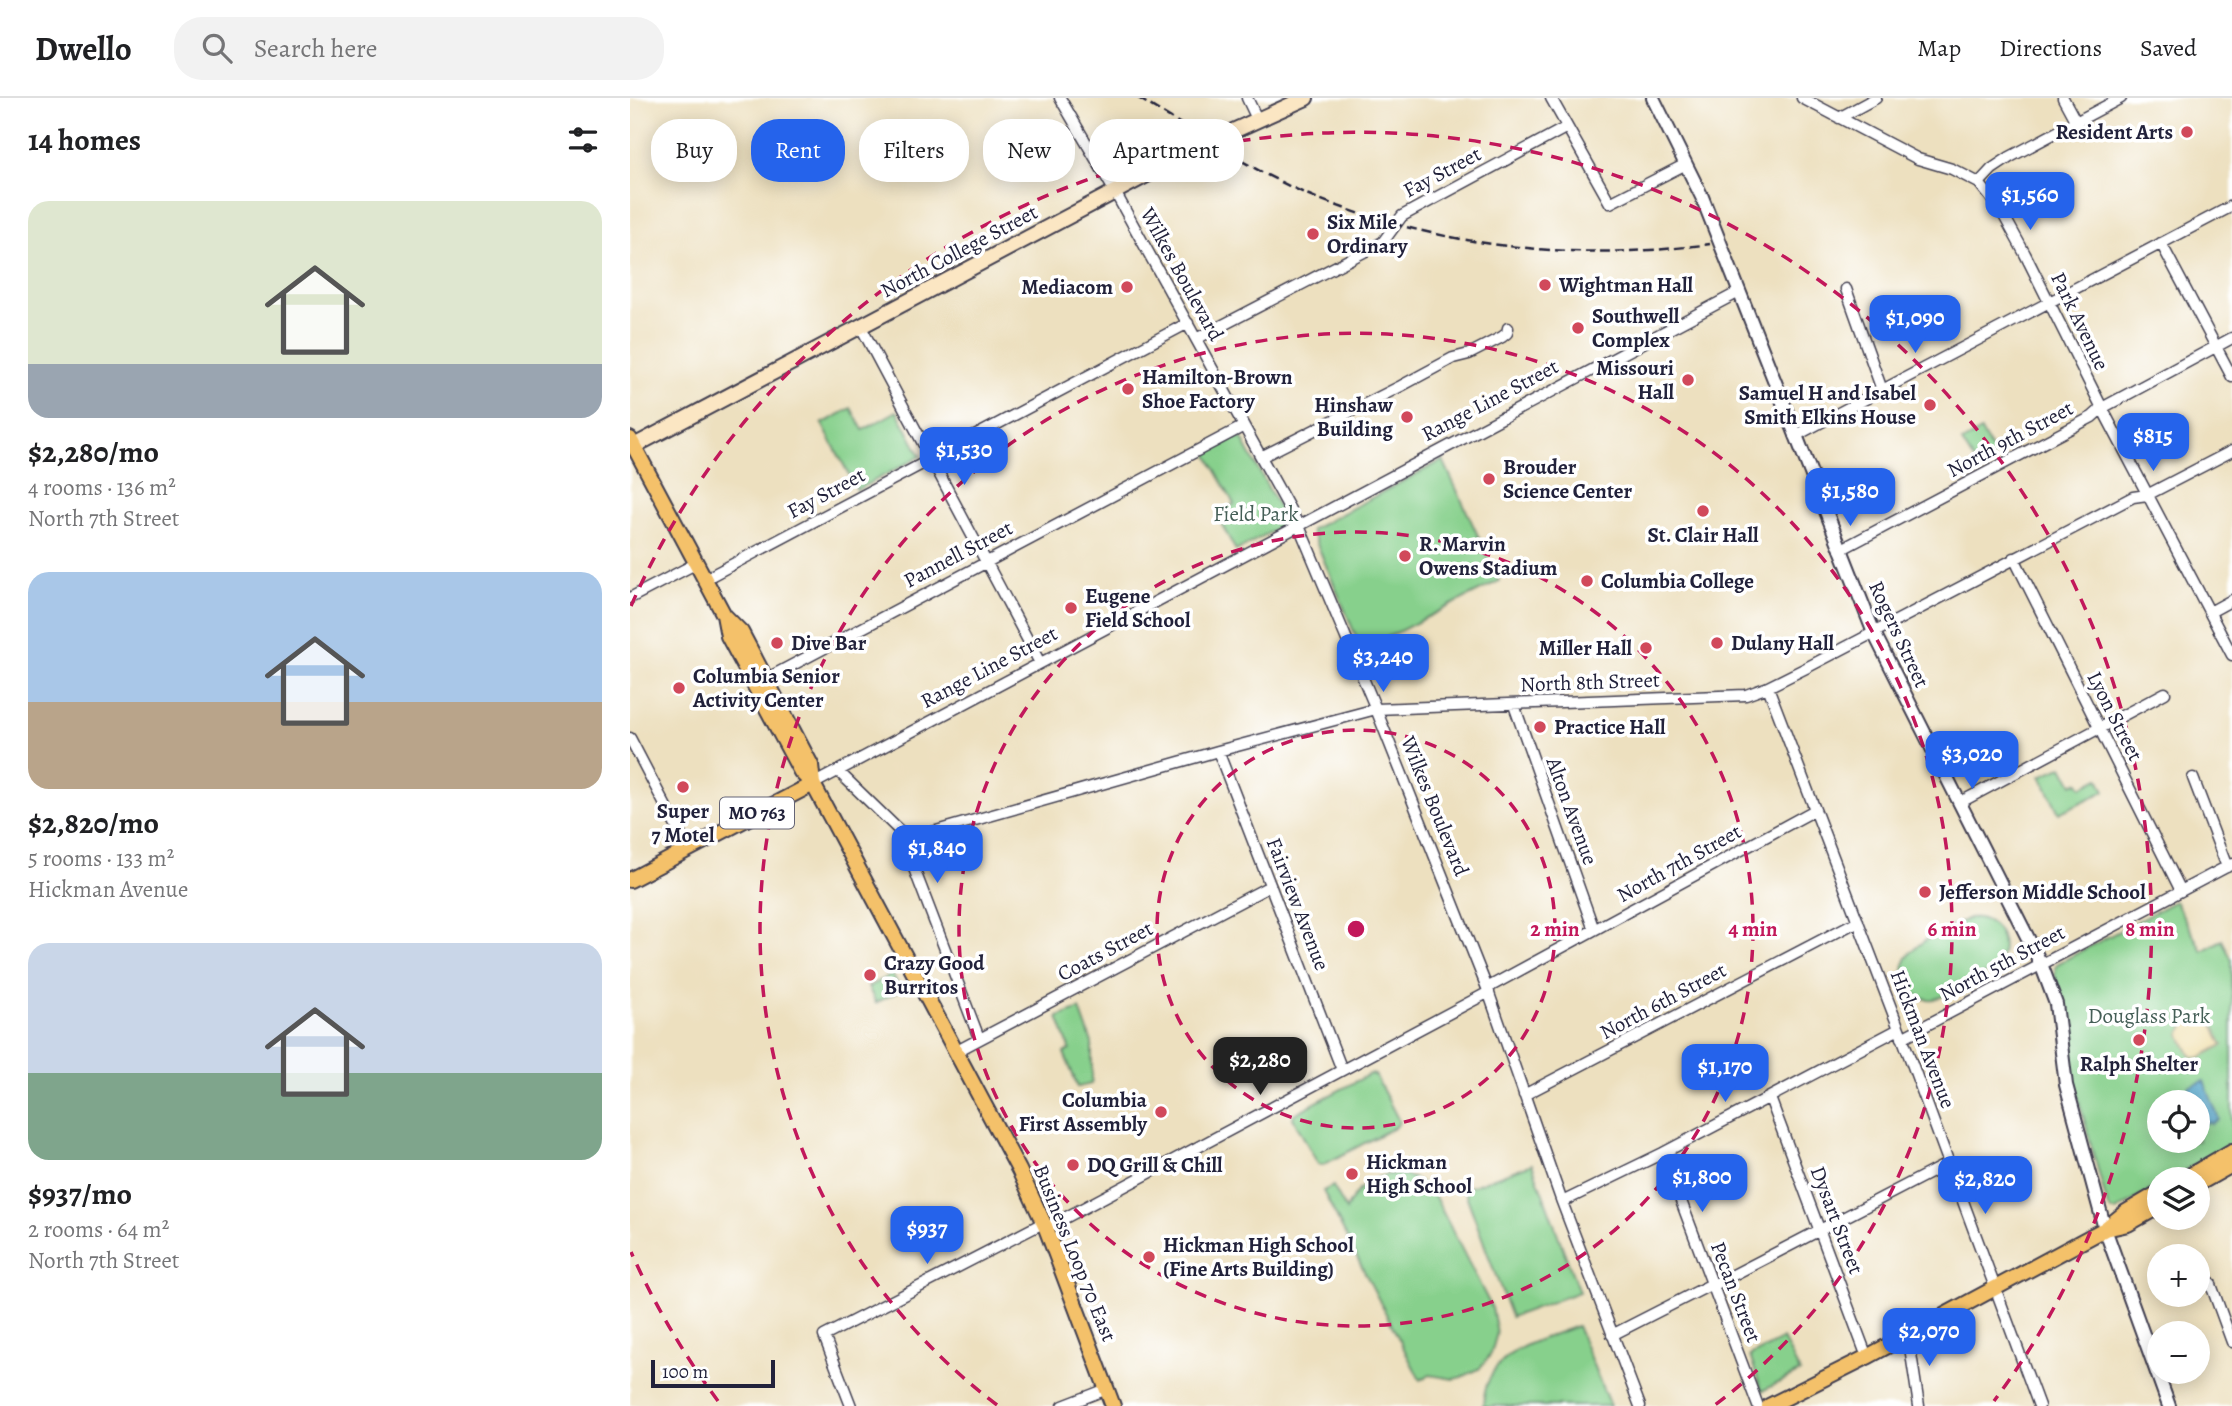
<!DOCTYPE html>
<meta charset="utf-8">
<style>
:root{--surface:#fff;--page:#f2f2f2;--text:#202124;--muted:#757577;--line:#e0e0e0;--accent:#2563eb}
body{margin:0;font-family:Alegreya,serif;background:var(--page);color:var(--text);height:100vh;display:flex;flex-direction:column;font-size:26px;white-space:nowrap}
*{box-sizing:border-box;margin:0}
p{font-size:23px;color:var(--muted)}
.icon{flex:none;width:38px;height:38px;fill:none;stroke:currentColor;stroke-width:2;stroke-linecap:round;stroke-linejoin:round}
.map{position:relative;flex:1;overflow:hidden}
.details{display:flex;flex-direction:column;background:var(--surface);width:630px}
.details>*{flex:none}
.banner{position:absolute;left:21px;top:21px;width:665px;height:63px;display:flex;gap:14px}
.controls{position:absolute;left:1517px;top:992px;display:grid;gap:14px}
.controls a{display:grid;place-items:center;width:63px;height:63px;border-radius:50%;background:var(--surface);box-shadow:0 4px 18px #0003;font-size:35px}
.scale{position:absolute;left:21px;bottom:18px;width:124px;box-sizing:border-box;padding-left:7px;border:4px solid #22223b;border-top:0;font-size:19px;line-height:24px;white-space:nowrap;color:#22223b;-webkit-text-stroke:5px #fff;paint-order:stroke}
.price{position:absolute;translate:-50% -60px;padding:0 16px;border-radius:14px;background:var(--accent);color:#fff;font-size:23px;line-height:46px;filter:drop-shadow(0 2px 4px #0008)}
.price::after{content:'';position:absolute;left:50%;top:42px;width:21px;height:16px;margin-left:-10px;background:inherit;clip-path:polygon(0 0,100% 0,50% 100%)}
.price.selected{background:#222;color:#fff}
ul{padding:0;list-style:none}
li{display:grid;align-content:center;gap:14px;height:371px;padding:0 28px}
li span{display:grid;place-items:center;height:217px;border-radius:21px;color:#555}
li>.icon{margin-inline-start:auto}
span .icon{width:126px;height:126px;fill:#fffc;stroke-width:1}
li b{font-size:30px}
h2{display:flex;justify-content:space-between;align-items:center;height:84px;padding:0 28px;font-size:30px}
.chip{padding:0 24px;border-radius:28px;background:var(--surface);box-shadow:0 4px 18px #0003;font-size:24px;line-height:63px}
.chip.selected{background:var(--accent);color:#fff}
header{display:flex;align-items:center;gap:42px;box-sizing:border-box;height:98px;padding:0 35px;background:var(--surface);border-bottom:2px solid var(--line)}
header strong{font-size:33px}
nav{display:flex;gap:38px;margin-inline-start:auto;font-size:24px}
.search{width:490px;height:63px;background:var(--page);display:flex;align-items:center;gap:18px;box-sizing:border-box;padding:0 24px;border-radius:28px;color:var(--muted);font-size:26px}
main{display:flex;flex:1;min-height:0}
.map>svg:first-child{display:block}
.green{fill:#87d08c;stroke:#547964;stroke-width:2;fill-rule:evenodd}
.sand{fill:#eeda9e;stroke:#887e6c;stroke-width:2}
.water{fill:#4fa4cb;stroke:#386383;stroke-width:2}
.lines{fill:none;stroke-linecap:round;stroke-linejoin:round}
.minor-casing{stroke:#403e4f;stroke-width:13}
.tertiary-casing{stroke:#403e4f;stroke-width:16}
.secondary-casing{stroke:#403e4f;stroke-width:18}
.primary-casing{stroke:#403e4f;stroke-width:18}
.minor{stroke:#fff;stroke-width:10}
.tertiary{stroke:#fff;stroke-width:12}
.secondary{stroke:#fbe6c3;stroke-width:14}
.primary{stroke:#f4c16a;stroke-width:14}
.rail{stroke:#22223b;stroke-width:2.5;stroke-dasharray:10 5;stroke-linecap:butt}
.ring{fill:none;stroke:#c2185b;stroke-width:3.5;stroke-dasharray:12 9}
.poi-dot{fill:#d1495b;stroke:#fff;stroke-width:2.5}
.labels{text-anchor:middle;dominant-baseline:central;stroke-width:7;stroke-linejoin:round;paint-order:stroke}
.shield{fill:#fff;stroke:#646476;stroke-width:2}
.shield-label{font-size:19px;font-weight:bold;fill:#22223b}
.poi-label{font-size:21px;font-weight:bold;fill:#22223b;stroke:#fff;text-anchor:start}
.street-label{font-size:21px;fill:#22223b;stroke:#fff}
.park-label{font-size:21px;fill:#455f57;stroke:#fff}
.centre{fill:#c2185b;stroke:#fff;stroke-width:3.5}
.ring-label{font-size:21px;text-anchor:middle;font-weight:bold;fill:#c2185b;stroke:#fff;stroke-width:7;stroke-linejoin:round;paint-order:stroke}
</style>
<header>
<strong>Dwello</strong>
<div class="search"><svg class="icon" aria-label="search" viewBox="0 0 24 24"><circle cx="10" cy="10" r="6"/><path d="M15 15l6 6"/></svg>Search here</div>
<nav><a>Map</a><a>Directions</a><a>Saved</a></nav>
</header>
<main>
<section class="details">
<h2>14 homes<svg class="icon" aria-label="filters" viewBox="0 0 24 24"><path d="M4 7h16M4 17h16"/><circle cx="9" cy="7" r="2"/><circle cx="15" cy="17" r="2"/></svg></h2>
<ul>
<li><span style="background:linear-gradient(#dfe7d0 75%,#9aa5b1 0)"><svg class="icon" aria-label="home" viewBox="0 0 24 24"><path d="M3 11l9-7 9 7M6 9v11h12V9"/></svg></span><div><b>$2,280/mo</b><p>4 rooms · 136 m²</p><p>North 7th Street</p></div></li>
<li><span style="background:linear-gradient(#a9c7e8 60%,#b9a48a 0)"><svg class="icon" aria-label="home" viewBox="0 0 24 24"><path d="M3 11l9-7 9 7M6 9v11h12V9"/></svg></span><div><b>$2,820/mo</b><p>5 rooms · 133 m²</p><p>Hickman Avenue</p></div></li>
<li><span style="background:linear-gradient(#c9d6e8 60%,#7fa58c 0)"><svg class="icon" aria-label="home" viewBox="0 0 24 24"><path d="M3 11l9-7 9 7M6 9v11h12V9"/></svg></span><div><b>$937/mo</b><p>2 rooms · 64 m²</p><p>North 7th Street</p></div></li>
</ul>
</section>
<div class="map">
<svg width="1602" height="1308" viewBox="0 0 1602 1308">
<rect width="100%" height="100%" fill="#fff"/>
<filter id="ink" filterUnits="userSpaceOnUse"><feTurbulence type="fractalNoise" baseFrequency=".0143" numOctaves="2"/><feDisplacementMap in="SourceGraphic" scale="14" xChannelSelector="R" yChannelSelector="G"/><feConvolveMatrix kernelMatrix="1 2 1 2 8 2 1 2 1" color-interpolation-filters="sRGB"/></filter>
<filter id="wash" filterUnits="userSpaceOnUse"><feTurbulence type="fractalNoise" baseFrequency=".00686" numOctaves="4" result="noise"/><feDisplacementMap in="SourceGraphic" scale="28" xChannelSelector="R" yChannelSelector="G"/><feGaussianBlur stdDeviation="1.57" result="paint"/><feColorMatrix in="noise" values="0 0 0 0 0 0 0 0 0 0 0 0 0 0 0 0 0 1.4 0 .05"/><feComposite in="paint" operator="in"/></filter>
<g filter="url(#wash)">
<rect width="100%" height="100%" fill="#ede0bf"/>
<path class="green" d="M221,310L233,332L267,313L291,358L227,392L192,326Z
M1351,333L1365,358L1347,368L1332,344Z
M611,339L657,425L606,453L586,416L604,406L576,354L602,341Z
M813,362L869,483L734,551L730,548L681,432Z
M1433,668L1443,687L1449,684L1452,689L1469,680L1475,693L1429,715L1411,678Z
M1545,803L1572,853L1592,842L1602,862V1046L1539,1081L1530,1082L1529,1087L1486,1113H1482L1478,1109L1444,984L1436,908L1425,879V870L1427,866ZM1530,1004H1568V1043H1530Z
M1340,820C1370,817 1384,852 1362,872C1348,880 1318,899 1304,901C1295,902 1286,898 1280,891C1252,854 1316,831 1340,820Z
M262,876L271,892L246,905L238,889Z
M450,911L462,945V980L461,986L448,989L434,955L440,952L428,919Z
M740,976L745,977L769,1023L767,1028L693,1067L688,1066L663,1020L664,1016Z
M902,1066L949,1194L881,1219L834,1091Z
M759,1076C777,1076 790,1081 803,1095L862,1210L867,1235L861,1256L849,1271L832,1279L823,1281L800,1277L790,1282L693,1093L703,1088L716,1112C725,1092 738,1081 759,1076Z
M947,1228L980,1308H853C856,1252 903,1245 947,1228Z
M1153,1241L1170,1274L1132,1293L1120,1258Z"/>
<path class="sand" d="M1566,919C1589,921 1583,933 1593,947L1569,960L1561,958L1550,936L1555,926Z"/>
<path class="water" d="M1574,983L1589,1021L1581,1026L1579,1024L1573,1027L1568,1015V1004H1564L1558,989Z"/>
</g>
<g filter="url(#ink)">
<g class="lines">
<defs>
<path id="minor" d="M430,0L485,94L669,428L746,611L857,890L932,1104L1010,1308
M617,0L627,21
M921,0L980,105L1056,66
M1172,0L1288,61L1322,71L1349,85L1357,95L1372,114L1395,156L1472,310L1602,557
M1433,0L1446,24
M1209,20L1246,0
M1349,85L1362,71L1380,59L1491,0
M1531,145L1602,279
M1216,191L1252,292
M231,229L410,565
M566,241L753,144L772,118L937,29
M1165,338L1602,108
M631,359L771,288L823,260L839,256L872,239L877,235L878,230
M1210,452L1462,319L1472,310L1602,240
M1384,460L1551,793
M75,481L558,225
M0,500L67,465
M1580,514L1602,502
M136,581L614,328
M1138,589L1271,936L1409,1308
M884,607L964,832
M0,640L58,751
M588,653L712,972
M208,673L278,741L275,747L349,940
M1563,680L1597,769
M183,686L1109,194
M1329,705L1535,595
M278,741L588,653L746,611L1116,597L1138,589L1176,570L1503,399L1517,397L1602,353
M857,890L1185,712
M1272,940L1602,766
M327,953L640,788
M894,997L1228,823
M1140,1000L1237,1259
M1033,1055L1128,1308
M932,1104L1033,1055L1269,931
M416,1130L859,894
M1580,1184L1602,1244
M1082,1188L1319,1065
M1278,1236L1289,1308
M982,1237L1082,1186
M221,1308L194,1238L413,1125
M433,1308L477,1291"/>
<path id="tertiary" d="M1023,0L1072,99L1244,535L1411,866L1426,906L1436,987L1475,1131L1539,1308"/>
<path id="secondary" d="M4,348L581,43L676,0"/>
<path id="primary" d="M0,341L94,517L111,534L181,667L183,686
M94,517L98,538L171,674L183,686L389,1072L416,1130L483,1308
M0,782L183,686
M1552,1082L1602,1053
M1568,1086L1602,1067
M1480,1130L1498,1126L1530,1108
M1139,1308L1237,1259L1475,1131L1496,1114L1530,1094"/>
</defs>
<use href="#minor" class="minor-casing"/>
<use href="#tertiary" class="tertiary-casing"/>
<use href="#secondary" class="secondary-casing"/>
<use href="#primary" class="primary-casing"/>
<use href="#minor" class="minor"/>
<use href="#tertiary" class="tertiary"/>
<use href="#secondary" class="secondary"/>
<use href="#primary" class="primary"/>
<path class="rail" d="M508,0C562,32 622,73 679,97C804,148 945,165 1080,146"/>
</g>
</g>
<g class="ring">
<circle cx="726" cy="831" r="199"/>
<circle cx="726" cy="831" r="397"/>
<path d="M367 1307A596 596 0 1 1 1085 1307"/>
<path d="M88 1303A794 794 0 0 1 1 1154M1 508A794 794 0 1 1 1364 1303"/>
</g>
<g class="poi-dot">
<circle cx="1557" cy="34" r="7"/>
<circle cx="683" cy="136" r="7"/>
<circle cx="915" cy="187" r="7"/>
<circle cx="497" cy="189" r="7"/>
<circle cx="948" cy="230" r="7"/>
<circle cx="1058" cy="282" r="7"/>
<circle cx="498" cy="291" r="7"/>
<circle cx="1300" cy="307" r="7"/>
<circle cx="777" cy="319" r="7"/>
<circle cx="859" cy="381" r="7"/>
<circle cx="1073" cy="413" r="7"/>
<circle cx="775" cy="458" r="7"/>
<circle cx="957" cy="483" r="7"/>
<circle cx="441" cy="510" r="7"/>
<circle cx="147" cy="545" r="7"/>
<circle cx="1087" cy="545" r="7"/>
<circle cx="1016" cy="550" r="7"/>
<circle cx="49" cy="590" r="7"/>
<circle cx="910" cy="629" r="7"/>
<circle cx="53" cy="689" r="7"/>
<circle cx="1295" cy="794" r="7"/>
<circle cx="240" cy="877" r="7"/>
<circle cx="1509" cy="942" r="7"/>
<circle cx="531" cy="1014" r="7"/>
<circle cx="443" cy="1067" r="7"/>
<circle cx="722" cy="1076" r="7"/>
<circle cx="519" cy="1159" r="7"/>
</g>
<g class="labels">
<rect class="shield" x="90" y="699.5" width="74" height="31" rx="5"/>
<g class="shield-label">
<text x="127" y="715">MO 763</text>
</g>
<g class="poi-label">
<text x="1543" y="34" text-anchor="end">Resident Arts</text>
<text x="697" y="124">Six Mile<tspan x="697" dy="24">Ordinary</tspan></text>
<text x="929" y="187">Wightman Hall</text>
<text x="483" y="189" text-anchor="end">Mediacom</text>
<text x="962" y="218">Southwell<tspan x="962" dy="24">Complex</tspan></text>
<text x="1044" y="270" text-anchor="end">Missouri<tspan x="1044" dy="24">Hall</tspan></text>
<text x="512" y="279">Hamilton-Brown<tspan x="512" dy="24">Shoe Factory</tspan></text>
<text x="1286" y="295" text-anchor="end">Samuel H and Isabel<tspan x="1286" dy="24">Smith Elkins House</tspan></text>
<text x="763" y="307" text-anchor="end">Hinshaw<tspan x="763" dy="24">Building</tspan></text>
<text x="873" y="369">Brouder<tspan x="873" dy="24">Science Center</tspan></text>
<text x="1073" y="437" text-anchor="middle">St. Clair Hall</text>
<text x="789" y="446">R. Marvin<tspan x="789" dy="24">Owens Stadium</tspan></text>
<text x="971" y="483">Columbia College</text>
<text x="455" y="498">Eugene<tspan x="455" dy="24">Field School</tspan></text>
<text x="161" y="545">Dive Bar</text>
<text x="1101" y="545">Dulany Hall</text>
<text x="1002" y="550" text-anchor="end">Miller Hall</text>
<text x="63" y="578">Columbia Senior<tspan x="63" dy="24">Activity Center</tspan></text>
<text x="924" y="629">Practice Hall</text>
<text x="53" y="713" text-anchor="middle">Super<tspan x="53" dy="24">7 Motel</tspan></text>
<text x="1309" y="794">Jefferson Middle School</text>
<text x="254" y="865">Crazy Good<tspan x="254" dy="24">Burritos</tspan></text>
<text x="1509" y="966" text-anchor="middle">Ralph Shelter</text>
<text x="517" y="1002" text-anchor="end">Columbia<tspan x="517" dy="24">First Assembly</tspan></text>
<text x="736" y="1064">Hickman<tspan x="736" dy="24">High School</tspan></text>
<text x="457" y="1067">DQ Grill &amp; Chill</text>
<text x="533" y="1147">Hickman High School<tspan x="533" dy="24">(Fine Arts Building)</tspan></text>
</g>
<g class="street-label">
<text transform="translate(812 74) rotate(-28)">Fay Street</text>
<text transform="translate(329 153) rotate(-28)">North College Street</text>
<text transform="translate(552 176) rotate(61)">Wilkes Boulevard</text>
<text transform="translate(1450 223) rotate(64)">Park Avenue</text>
<text transform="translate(860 302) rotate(-28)">Range Line Street</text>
<text transform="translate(1380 341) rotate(-28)">North 9th Street</text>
<text transform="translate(196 395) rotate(-28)">Fay Street</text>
<text transform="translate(328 456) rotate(-28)">Pannell Street</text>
<text transform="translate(1269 536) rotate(65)">Rogers Street</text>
<text transform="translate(359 569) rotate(-28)">Range Line Street</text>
<text transform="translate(960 584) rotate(-2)">North 8th Street</text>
<text transform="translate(1485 618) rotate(63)">Lyon Street</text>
<text transform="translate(805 708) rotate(68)">Wilkes Boulevard</text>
<text transform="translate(942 713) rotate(70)">Alton Avenue</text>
<text transform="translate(1049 765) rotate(-29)">North 7th Street</text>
<text transform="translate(668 806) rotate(69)">Fairview Avenue</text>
<text transform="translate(475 853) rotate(-28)">Coats Street</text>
<text transform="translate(1372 865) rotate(-28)">North 5th Street</text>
<text transform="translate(1033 903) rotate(-28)">North 6th Street</text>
<text transform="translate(1293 941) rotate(69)">Hickman Avenue</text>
<text transform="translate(1207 1122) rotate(69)">Dysart Street</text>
<text transform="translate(445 1155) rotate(68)">Business Loop 70 East</text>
<text transform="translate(1106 1194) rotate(69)">Pecan Street</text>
</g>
<g class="park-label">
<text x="626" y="416">Field Park</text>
<text x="1519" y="918">Douglass Park</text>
</g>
</g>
<circle cx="726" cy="831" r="10" class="centre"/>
<g class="ring-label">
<text x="925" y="838">2 min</text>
<text x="1123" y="838">4 min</text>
<text x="1322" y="838">6 min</text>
<text x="1520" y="838">8 min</text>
</g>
</svg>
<div class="controls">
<a><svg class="icon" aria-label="locate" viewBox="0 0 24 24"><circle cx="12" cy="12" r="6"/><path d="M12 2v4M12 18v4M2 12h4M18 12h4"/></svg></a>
<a><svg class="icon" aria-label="layers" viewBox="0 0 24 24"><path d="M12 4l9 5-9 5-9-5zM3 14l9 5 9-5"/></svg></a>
<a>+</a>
<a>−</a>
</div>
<div class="scale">100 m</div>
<b class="price" style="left:1400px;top:134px">$1,560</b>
<b class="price" style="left:1285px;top:257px">$1,090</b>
<b class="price" style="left:1523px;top:375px">$815</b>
<b class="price" style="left:334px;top:389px">$1,530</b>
<b class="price" style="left:1220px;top:430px">$1,580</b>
<b class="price" style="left:753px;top:596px">$3,240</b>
<b class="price" style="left:1342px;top:693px">$3,020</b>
<b class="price" style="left:307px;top:787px">$1,840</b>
<b class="price selected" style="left:630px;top:999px">$2,280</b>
<b class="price" style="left:1095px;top:1006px">$1,170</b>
<b class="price" style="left:1072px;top:1116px">$1,800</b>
<b class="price" style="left:1355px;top:1118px">$2,820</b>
<b class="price" style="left:297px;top:1168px">$937</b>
<b class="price" style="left:1299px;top:1270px">$2,070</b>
<div class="banner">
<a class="chip">Buy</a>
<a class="chip selected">Rent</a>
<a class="chip">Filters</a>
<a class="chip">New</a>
<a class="chip">Apartment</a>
</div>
</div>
</main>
